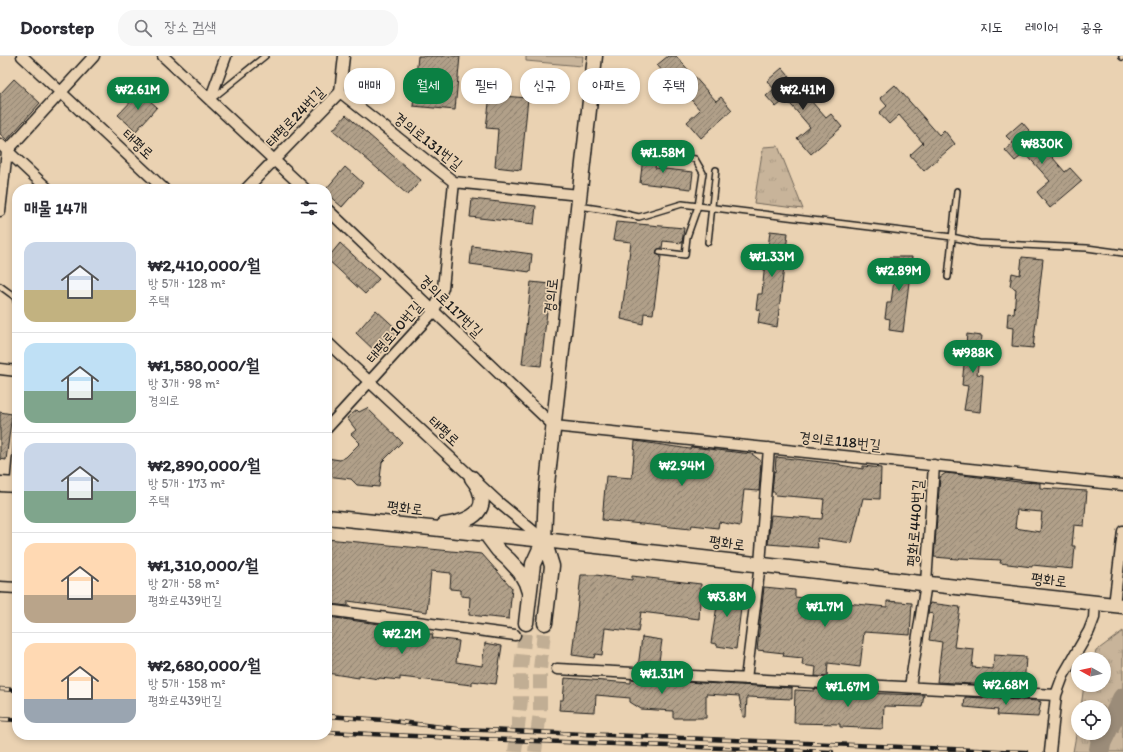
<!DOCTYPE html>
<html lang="ko">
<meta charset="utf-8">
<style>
:root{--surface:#fff;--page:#f7f7f7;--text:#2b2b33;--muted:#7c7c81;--line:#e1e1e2;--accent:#0b8043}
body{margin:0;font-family:Itim,"Poor Story",sans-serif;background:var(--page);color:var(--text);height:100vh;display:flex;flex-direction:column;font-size:15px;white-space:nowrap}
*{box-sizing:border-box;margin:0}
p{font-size:13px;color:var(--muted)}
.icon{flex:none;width:22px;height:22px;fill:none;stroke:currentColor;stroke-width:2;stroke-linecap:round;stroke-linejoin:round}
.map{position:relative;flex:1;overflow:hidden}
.panel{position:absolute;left:12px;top:128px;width:320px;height:556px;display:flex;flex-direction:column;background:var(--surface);border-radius:16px;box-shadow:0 2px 6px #0003}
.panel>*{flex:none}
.top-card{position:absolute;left:344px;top:12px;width:380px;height:36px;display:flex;gap:8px}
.needle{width:26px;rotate:278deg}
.controls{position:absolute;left:1071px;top:596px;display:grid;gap:8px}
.controls a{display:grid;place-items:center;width:40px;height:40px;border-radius:50%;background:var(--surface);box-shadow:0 2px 6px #0003;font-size:20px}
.price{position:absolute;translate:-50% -34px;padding:0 9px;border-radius:14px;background:var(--accent);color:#fff;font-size:13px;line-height:26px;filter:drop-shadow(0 1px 2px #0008)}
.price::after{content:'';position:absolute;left:50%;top:24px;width:12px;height:9px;margin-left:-6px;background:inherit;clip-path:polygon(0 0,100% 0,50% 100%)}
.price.on{background:#222;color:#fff}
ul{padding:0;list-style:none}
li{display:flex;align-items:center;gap:12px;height:100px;padding:0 12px}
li+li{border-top:1px solid var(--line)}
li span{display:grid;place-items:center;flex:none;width:112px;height:80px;border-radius:12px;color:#555}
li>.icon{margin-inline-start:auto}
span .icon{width:48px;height:48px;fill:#fffc;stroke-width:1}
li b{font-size:17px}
h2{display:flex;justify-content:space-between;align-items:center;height:48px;padding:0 12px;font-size:17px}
.chip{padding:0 14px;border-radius:16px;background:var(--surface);box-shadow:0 2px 6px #0003;font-size:14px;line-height:36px}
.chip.on{background:var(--accent);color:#fff}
header{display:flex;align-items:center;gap:24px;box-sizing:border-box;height:56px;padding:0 20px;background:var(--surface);border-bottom:1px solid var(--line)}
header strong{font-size:19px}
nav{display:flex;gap:22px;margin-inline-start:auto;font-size:14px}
.search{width:280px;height:36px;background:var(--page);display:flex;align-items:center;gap:10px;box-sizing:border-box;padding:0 14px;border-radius:16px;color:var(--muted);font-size:15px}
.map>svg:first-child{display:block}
.grass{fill:#c8b49a;stroke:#72685b}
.park{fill:url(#park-tufts);stroke:#72685b}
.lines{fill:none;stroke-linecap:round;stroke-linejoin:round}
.river{stroke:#9b8c79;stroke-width:21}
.building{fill:url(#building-hatch);stroke:#1c1c1c;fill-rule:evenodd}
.secondary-tunnel{stroke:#c1ae94;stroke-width:14;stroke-dasharray:14 7;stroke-linecap:butt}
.lane-casing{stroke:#1c1c1c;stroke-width:8}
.street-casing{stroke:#1c1c1c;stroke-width:13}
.secondary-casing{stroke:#1c1c1c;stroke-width:17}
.lane{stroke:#ead2b2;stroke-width:5}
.street{stroke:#ead2b2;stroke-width:10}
.secondary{stroke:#ead2b2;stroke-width:14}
.rail-casing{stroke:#1c1c1c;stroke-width:4.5}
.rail{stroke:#ead2b2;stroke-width:3;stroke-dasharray:9;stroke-linecap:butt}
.labels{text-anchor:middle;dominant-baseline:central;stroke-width:3.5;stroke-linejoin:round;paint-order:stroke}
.street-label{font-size:15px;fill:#1c1c1c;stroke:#ead2b2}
</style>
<header>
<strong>Doorstep</strong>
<div class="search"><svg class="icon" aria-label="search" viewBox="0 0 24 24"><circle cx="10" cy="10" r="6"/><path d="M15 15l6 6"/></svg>장소 검색</div>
<nav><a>지도</a><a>레이어</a><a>공유</a></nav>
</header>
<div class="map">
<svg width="1123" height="696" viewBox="0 0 1123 696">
<defs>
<pattern id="park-tufts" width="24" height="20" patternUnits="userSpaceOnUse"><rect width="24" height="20" fill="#c8b49a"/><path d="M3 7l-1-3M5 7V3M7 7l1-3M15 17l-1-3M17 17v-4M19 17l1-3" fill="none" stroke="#ab9a84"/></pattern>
<pattern id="building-hatch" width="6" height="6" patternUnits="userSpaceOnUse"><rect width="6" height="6" fill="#b1a089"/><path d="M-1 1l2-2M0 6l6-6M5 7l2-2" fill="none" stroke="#8f826f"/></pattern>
</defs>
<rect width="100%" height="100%" fill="#ead2b2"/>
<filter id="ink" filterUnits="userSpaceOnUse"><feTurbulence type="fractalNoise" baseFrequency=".025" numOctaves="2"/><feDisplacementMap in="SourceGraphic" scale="8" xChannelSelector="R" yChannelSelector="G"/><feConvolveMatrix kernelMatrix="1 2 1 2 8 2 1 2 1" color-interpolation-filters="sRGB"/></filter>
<g filter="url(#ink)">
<path class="grass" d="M526,0H583L582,10L526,5Z"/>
<path class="park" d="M778,90L803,153L754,147L763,91Z
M1123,575V696H1073L1078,668V677H1104V651H1081L1084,629H1104V603H1093L1096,595Z"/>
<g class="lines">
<path class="river" d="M1099,696L1101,686L1123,642"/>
</g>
<path class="building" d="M418,0H460L455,54L413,50Z
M668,0H676L716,45L721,41L732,54L701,82L687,66L700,54L676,26L666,35L656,24L664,17L657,9Z
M782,12L826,62L831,58L842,71L811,98L797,82L810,71L786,43L776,51L766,40L774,33L767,25Z
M14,23L40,47L7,84L0,78V38Z
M895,29L939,79L944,74L955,88L924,115L910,99L923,87L899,59L889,68L879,57L887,50L880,42Z
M140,36L157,51L136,75L118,59Z
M490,39L528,42L521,114L495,111L498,73L486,72Z
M346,59L421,124L408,139L333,74Z
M1022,66L1065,116L1070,112L1082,125L1050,152L1037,136L1050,125L1025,97L1015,105L1005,94L1013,87L1006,80Z
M644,93L658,95L655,112L693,116L691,133L640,127Z
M345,111L363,127L342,151L327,138V133H326Z
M472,143L536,150L534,168L470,161Z
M616,166L684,172L682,187L663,185L662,192L657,194V198L661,200L653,258L644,257L643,268L621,263L631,186L613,184Z
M770,175L788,177L777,271L758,267L760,254L756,253L758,238H762L765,206L759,204L760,192H768Z
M340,187L379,223L365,238L327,203Z
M472,190L532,198L530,216L470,208Z
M890,201H912L903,276L889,274L890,263L885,262L887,247H891L895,216L888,215Z
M1022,201L1043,203L1033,292L1012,290L1013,272L1007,271L1008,257L1014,258L1016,233L1010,230L1012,217L1020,219Z
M531,226L550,228L541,310L522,308Z
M376,254L401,277L381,297H377L356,277Z
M967,278L982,280L977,318L983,319L980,356L964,354L968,330L962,329Z
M367,352L402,386L382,406L379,431L357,429L351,423L327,420V402L340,404L346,401L360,387L351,378L356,374L347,362L357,354L359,356Z
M0,356L12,358L6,404L0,403Z
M635,385L690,393L691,391L752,398L761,405L759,435L744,434L740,470L719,466L718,472L692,469L691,473L602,464L606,420L632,422Z
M776,401L840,408V409L863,413V410L881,412L880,443L863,442L852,487L817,482L818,492L768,488L771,459L822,463L824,443L775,439V436H772L774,415L775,416Z
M946,417L1019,426L1040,427V432L1087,435L1084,470L1074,469L1072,490H1075L1073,513L1032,509V511L1000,507L1001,504L959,502L958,503L934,501L940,421ZM1017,454L1042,456L1040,476L1015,472Z
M327,483L482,498L512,532L509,563L469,559L470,541L461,540V534L450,533L451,517L431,515L427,556L348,545V550L330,548L331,543H327Z
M581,519H596L632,524V520L701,528L699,563L641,556L638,576L605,572L602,599L595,598L594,602L572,599Z
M720,531L743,536L736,593L717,590V588L711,587Z
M764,531L795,534V541L856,548L887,551V545L912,547L910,579L864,576L860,611L828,607L827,621L815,620L816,611L802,609L803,602L783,600L784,597L757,594Z
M930,547L960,551L954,591L974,593L972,611L993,613L994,599L1026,601L1024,631L937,626L942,586L929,584L933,558L928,557Z
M328,561L386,569L385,571L410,574V572L424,573L425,578H433L432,582L459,585L456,606L482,610L485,587L502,590L496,628L472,625V629L400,621V624L379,622V623L359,620V622L327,617V569Z
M642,581L662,584L658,612L638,611Z
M565,622L631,627V623L792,632V643L747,641L746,661H743L739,640L706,638V662H673V655L641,653L630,646V642L596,639L595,656L559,654L560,644H563Z
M814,633L826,634V636L924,639L922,651L884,650L883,673L840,671V668L794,667L795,634L814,635Z
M965,641L1038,645L1041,646L1038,661L997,659L998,654L964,651Z"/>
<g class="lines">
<path class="secondary-tunnel" d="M515,696L521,644V612L526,567
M535,696L540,656V613L545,567"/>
<defs>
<path id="lane" d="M1122,1L1123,0
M213,42L265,0
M579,150L612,155L639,161L682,148L952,181L979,187L1087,192L1123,197
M708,186L716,114
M660,196L685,199L687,181L698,150L703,117L695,103L673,99L660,107
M948,221L957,135
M0,230L15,241L17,248
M13,428L17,386"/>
<path id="street" d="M22,0L164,133
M163,0L305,133
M340,36L454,126L579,139
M210,44L226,0
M0,88L48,133
M7,95L94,0
M246,133L340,36L344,0
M327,153L554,370L1123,429
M0,155L7,95
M327,286L498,446L544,484
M0,313L17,315
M327,372L434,255L443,232L454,126
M0,531L17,532
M1114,549L1123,475
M327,554L515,579
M557,613L1056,639
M746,623L760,508L769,392
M910,631L926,527L934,409
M1050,696L1056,639L1063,620L1089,575L1094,562L1095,547"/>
<path id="secondary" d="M0,428L17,429
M327,461L544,484L1123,550
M444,469C461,467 489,460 480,436C479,431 475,426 472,422
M486,478L498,494L509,504L520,516L526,527L529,536
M544,484L552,510L545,567
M526,567L533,508L544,484L546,437L595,0"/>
</defs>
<use href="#lane" class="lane-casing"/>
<use href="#street" class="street-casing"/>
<use href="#secondary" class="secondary-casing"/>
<use href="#lane" class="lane"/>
<use href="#street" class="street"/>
<use href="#secondary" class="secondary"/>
<defs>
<path id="rail" d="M0,633L17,634
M327,660L384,664L458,673L485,674L1026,696
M0,663L17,664
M327,676L457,682L832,696"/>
</defs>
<use href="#rail" class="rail-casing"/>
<use href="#rail" class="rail"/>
</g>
</g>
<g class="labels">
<g class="street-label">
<text transform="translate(295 61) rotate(-46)">태평로24번길</text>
<text transform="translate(428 85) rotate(38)">경의로131번길</text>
<text transform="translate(138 88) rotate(43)">태평로</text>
<text transform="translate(551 240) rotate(-84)">경의로</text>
<text transform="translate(451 250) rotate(44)">경의로117번길</text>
<text transform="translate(394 276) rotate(-49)">태평로10번길</text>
<text transform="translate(444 375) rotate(43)">태평로</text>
<text transform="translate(840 385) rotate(6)">경의로118번길</text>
<text transform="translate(405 452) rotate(6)">평화로</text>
<text transform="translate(915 467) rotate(-86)">평화로440번길</text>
<text transform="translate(727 487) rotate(7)">평화로</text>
<text transform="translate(1049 524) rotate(6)">평화로</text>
</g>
</g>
</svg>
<div class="controls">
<a><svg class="needle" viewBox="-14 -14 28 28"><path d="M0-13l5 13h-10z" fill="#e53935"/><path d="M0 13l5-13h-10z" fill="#7c7c81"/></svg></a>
<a><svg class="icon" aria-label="locate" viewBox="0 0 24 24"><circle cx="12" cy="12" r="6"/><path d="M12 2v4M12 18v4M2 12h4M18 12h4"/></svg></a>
</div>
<b class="price" style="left:138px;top:55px">₩2.61M</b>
<b class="price on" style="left:803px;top:55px">₩2.41M</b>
<b class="price" style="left:1042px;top:109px">₩830K</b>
<b class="price" style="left:663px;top:118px">₩1.58M</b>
<b class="price" style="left:772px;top:222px">₩1.33M</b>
<b class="price" style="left:899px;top:236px">₩2.89M</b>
<b class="price" style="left:973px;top:318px">₩988K</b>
<b class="price" style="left:682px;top:431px">₩2.94M</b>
<b class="price" style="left:727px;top:562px">₩3.8M</b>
<b class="price" style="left:825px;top:572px">₩1.7M</b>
<b class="price" style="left:402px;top:599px">₩2.2M</b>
<b class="price" style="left:662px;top:639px">₩1.31M</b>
<b class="price" style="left:1006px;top:650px">₩2.68M</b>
<b class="price" style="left:848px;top:652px">₩1.67M</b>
<div class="top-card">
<a class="chip">매매</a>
<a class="chip on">월세</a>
<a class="chip">필터</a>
<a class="chip">신규</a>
<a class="chip">아파트</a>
<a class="chip">주택</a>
</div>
<section class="panel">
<h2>매물 14개<svg class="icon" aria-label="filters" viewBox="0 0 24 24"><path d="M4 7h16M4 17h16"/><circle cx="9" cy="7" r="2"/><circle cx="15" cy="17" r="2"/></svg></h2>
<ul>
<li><span style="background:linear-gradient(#c9d6e8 60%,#c2b280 0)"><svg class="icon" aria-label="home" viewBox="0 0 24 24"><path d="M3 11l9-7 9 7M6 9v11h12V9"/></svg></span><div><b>₩2,410,000/월</b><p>방 5개 · 128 m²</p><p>주택</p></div></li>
<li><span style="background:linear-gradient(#bfe0f5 60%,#7fa58c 0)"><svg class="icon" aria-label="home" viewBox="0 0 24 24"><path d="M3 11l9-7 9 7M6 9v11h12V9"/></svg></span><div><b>₩1,580,000/월</b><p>방 3개 · 98 m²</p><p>경의로</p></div></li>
<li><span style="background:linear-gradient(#c9d6e8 60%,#7fa58c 0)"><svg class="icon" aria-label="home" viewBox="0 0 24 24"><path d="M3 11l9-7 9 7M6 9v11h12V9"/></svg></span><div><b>₩2,890,000/월</b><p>방 5개 · 173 m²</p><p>주택</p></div></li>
<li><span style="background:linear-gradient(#ffd9b3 65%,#b9a48a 0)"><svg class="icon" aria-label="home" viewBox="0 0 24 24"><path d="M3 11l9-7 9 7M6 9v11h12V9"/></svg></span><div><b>₩1,310,000/월</b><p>방 2개 · 58 m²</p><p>평화로439번길</p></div></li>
<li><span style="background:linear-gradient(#ffd9b3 70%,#9aa5b1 0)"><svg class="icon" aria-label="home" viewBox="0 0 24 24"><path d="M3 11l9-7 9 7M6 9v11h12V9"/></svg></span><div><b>₩2,680,000/월</b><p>방 5개 · 158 m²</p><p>평화로439번길</p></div></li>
</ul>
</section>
</div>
